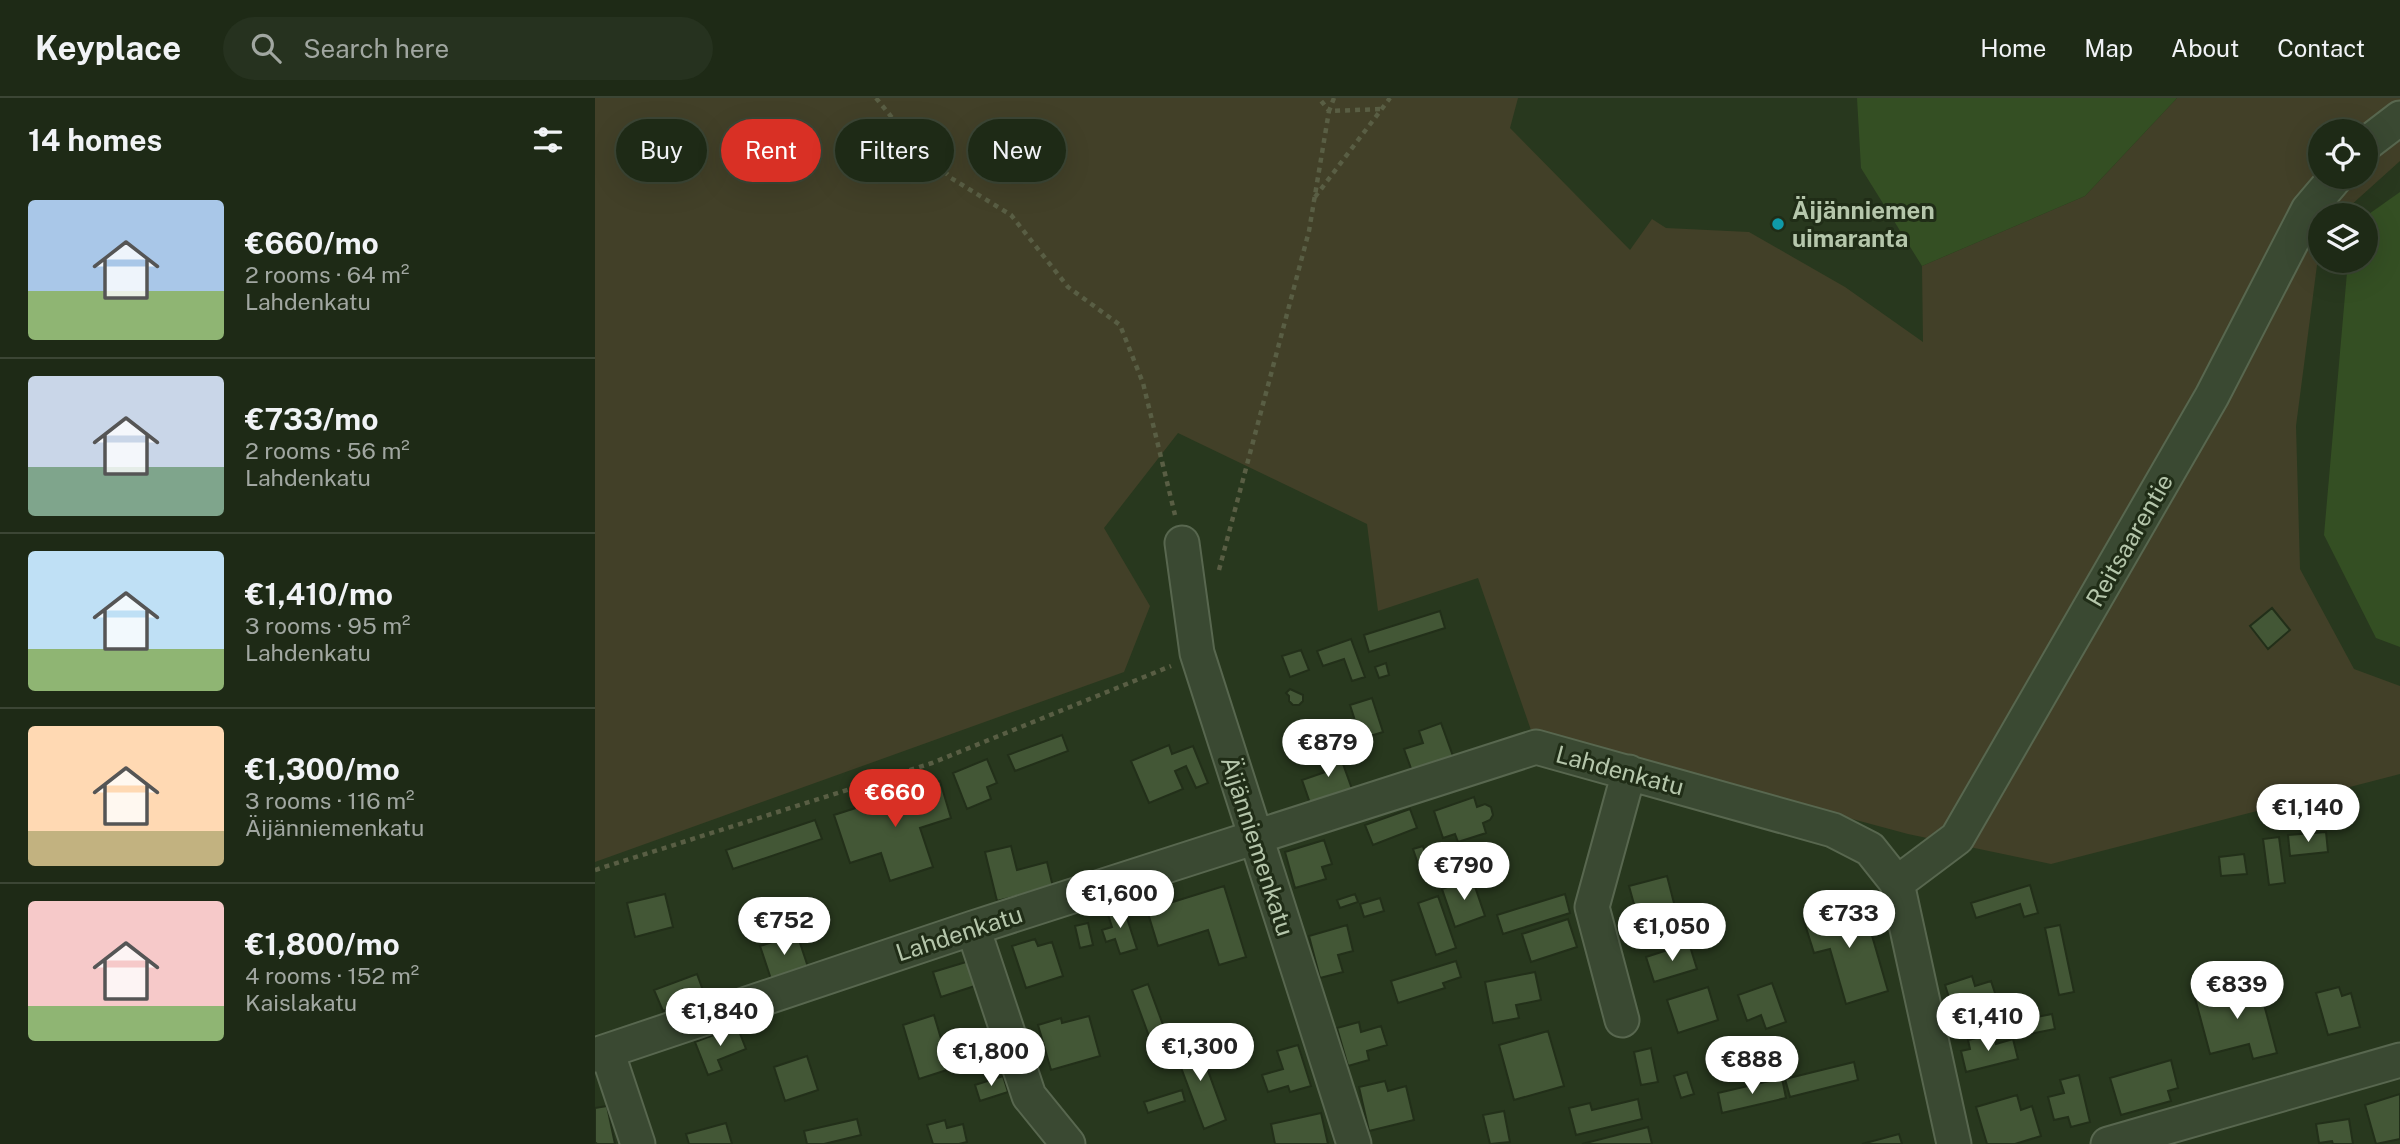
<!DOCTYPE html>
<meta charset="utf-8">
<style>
:root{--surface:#1e2a16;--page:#26321f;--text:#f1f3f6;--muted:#a1a7a1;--line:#3c4635;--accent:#d93025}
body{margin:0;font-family:"Public Sans",sans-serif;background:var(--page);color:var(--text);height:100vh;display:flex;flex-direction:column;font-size:26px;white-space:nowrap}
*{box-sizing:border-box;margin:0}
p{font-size:23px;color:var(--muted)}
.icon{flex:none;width:38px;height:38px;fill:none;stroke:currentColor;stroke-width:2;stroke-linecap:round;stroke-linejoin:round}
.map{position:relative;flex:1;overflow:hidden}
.drawer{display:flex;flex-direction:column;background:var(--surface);width:595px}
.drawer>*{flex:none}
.guide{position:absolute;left:21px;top:21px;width:665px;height:63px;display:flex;gap:14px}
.tools{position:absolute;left:1713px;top:21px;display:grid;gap:14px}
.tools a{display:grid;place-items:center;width:70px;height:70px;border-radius:50%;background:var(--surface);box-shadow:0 7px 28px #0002,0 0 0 2px var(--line);font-size:35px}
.price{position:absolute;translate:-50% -60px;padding:0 16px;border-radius:24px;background:#fff;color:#222;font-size:23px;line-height:46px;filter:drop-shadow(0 2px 4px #0008)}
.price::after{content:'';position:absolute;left:50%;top:42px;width:21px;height:16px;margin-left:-10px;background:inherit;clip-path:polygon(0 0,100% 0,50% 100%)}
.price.current{background:var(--accent);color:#fff}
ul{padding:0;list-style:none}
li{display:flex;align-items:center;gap:21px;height:175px;padding:0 28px}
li+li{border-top:2px solid var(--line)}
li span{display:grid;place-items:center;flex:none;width:196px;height:140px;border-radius:7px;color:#555}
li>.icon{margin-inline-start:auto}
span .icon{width:84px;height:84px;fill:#fffc;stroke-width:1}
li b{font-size:30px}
h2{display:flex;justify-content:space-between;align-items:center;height:84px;padding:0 28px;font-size:30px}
.tag{padding:0 24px;border-radius:32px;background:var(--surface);box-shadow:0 7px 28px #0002,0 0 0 2px var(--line);font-size:24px;line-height:63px}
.tag.current{background:var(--accent);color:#fff}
header{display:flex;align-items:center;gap:42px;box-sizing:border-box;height:98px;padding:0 35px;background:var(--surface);border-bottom:2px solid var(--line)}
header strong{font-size:33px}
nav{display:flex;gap:38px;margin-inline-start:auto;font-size:24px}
.search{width:490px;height:63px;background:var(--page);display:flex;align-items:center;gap:18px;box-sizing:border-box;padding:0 24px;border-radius:38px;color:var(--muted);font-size:26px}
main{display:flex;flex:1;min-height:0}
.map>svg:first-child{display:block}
.green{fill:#424028;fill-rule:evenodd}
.water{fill:#344f23}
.building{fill:#435736;stroke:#222f19;stroke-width:2}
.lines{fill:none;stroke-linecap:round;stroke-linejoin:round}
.street-casing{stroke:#58674f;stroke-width:37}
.path{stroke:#595e44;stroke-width:4.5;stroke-dasharray:5 5;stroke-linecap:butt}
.street{stroke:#3a4932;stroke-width:33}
.culture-dot{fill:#0f9aa8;stroke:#202d17;stroke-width:2.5}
.labels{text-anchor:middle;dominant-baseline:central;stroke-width:6;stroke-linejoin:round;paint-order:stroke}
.poi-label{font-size:24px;font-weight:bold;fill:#b5c6ab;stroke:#202d17;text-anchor:start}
.street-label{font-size:24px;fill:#b5c6ab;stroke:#202d17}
</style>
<header>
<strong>Keyplace</strong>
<div class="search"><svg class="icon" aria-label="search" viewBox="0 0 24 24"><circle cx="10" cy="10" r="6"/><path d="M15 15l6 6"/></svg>Search here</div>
<nav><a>Home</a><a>Map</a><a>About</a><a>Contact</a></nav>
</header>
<main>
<section class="drawer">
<h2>14 homes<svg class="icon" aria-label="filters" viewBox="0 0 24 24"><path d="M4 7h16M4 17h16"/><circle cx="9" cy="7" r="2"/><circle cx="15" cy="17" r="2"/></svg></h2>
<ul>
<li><span style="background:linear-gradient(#a9c7e8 65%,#8fb573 0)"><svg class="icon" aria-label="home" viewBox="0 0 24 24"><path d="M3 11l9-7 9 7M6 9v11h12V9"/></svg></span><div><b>€660/mo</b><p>2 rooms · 64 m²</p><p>Lahdenkatu</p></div></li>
<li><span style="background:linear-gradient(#c9d6e8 65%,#7fa58c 0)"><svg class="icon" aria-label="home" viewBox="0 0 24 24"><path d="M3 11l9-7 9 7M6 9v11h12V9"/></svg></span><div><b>€733/mo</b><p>2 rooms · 56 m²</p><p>Lahdenkatu</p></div></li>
<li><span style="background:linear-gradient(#bfe0f5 70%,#8fb573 0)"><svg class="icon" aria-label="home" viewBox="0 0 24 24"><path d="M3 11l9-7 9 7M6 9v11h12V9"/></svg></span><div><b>€1,410/mo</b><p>3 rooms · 95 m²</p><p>Lahdenkatu</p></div></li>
<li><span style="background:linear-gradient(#ffd9b3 75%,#c2b280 0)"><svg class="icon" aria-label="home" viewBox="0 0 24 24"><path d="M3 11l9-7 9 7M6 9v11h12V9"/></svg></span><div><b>€1,300/mo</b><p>3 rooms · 116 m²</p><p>Äijänniemenkatu</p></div></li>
<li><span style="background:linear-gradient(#f6c9c9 75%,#8fb573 0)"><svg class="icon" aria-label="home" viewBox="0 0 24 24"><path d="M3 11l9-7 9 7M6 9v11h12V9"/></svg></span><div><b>€1,800/mo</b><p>4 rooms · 152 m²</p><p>Kaislakatu</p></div></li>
</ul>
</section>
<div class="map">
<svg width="1805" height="1046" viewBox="0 0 1805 1046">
<rect width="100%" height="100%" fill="#28381e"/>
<path class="green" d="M0,0H923L915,30L1035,152L1057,121L1071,130L1154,134L1250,189L1328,244L1327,168L1490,98L1582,0H1805V63L1745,117H1726L1725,144L1701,328L1705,471L1759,571L1805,588V676L1456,766L1313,736L937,635L883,480L783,513L772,426L583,335L509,430L555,508L529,574L0,764ZM1726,33H1771V79H1726Z"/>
<path class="water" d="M1262,0H1582L1490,98L1327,168L1266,70Z
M1805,94V549L1781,540L1729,437L1753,163H1771V118Z"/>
<path class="building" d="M1677,510L1695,532L1673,551L1655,528Z
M845,513L850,530L774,554L769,537Z
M756,541L770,579L757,583L749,561L728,568L722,553Z
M706,552L714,572L695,579L687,558Z
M791,565L794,577L784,580L780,569Z
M695,591L708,597V603L704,607H698L694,603V598L691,595Z
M777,600L788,634L766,641L755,607Z
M846,625L859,661L818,676L809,651L828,645L824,633Z
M467,637L473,653L420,673L413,657Z
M574,647L577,656L598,648L613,685L601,690L591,668L580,673L588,691L554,705L536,663Z
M743,652L757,691L715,705L707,682L730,674L725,658Z
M392,661L402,685L392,689L396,701L372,711L358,675Z
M345,683L356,720L325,730L338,769L295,783L286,755L255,765L239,717Z
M879,699L882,709L890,706L896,709L898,717L895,722L888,725L891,735L863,744L860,736L848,740L839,713Z
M815,711L822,730L778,747L770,727Z
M220,722L227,741L138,771L131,752Z
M1731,734L1733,754L1695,758L1693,737Z
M1684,739L1690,785L1674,787L1668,741Z
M729,742L737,766L727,769L731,781L700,790L690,754Z
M416,748L422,772L452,764L458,789L402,803L390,754Z
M828,748L835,772L826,775L818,751Z
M1649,756L1652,776L1626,778L1624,759Z
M1072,778L1088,840L1051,850L1034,788Z
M877,780L890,818L860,829L847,791Z
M1435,787L1443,815L1429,819L1425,806L1381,820L1376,805Z
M629,788L651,859L624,867L613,832L563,848L552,812Z
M70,796L78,829L40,839L32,805Z
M760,796L763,804L745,810L742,802Z
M970,796L975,815L908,836L902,817Z
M843,798L861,850L841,857L823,805Z
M785,800L789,813L769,819L765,806Z
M1267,803L1293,893L1251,906L1235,851L1219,855L1208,820Z
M527,805L542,851L525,856L520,841L511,844L507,832L517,829L511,810Z
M973,821L982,849L936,864L927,836Z
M493,825L498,847L485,850L480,828Z
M752,827L758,853L743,857L748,874L725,880L714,838Z
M1465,827L1479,894L1464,897L1450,830Z
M202,836L213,869L176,881L165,848Z
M440,841L443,848L457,844L468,878L431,890L417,848Z
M1094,845L1102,871L1059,884L1051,859Z
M381,861L389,885L346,899L338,874Z
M861,863L866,879L848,885L850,890L803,905L796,883Z
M940,874L946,902L921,907L924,920L898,925L890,884Z
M102,876L110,898L68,913L59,892Z
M1377,878L1380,888L1396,883L1404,907L1361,921L1350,887Z
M1663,884L1682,955L1658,961L1654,946L1615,956L1600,900Z
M1177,885L1191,924L1171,931L1166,917L1152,923L1143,897Z
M553,886L571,935L555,941L537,892Z
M1113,889L1123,922L1083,935L1072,902Z
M1744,889L1747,898L1756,895L1765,929L1733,937L1721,895Z
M1457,916L1460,931L1414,940L1411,925Z
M339,917L355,971L324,981L308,927Z
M494,918L505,958L456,972L443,927L466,920L467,925Z
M764,924L766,934L786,928L792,947L772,953L774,962L753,968L742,930Z
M142,928L151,951L123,962L127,972L113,977L100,944Z
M953,933L969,988L919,1002L904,947Z
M1398,936L1401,946L1418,941L1423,961L1371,974L1366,953L1375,951L1373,942Z
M601,940L631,1022L609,1031L578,948Z
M703,947L716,988L695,994L693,988L673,994L667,977L688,971L682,953Z
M1056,950L1063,984L1046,987L1039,954Z
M212,958L223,992L190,1003L179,969Z
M1576,962L1583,990L1573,993L1576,1003L1526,1017L1515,980Z
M1259,964L1263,982L1195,999L1190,981Z
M1092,974L1099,996L1086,1000L1079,978Z
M1484,977L1495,1024L1476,1029L1473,1019L1459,1022L1453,999L1469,995L1465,982Z
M408,978L413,994L385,1003L380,987Z
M1187,980L1191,1000L1127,1015L1123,995Z
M790,983L793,993L811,988L819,1022L774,1033L764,989Z
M587,992L590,1003L553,1015L549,1004Z
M1805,996V1041L1781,1046L1770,1007Z
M1422,997L1426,1012L1437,1008L1446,1038L1420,1046H1392L1381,1009Z
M1043,1001L1047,1021L981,1037L974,1010L995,1005L997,1012Z
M12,1008L20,1046H2L0,1044V1010Z
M909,1013L915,1044L895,1046L888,1017Z
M726,1015L733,1046H680L676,1026Z
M262,1021L266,1037L229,1046H212L209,1033Z
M1754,1021L1758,1046H1738L1737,1043L1724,1045L1721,1026Z
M350,1022L352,1030L368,1026L372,1044L364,1046H338L332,1027Z
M131,1025L137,1046H94L91,1036Z
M1053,1029L1057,1046H987Z
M1304,1036L1307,1046H1267Z"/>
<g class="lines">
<defs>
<path id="street" d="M1771,46L1805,20
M587,445L602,555L759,1046
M1302,785L1362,740L1617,298L1713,112L1741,79
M378,830L434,998L473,1046
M1027,922L997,809L1034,674
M12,953L43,1046
M0,957L378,830L941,649L1238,732L1275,751L1302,785L1359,1046
M1513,1046L1805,962"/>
</defs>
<use href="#street" class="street-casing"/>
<path class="path" d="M281,0L303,27L356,80L416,117L473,189L525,227L548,285L580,417
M739,0L734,13L787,11
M720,99L795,0
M624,472L714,133L734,13L724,0
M0,772L337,665L576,568"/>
<use href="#street" class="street"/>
</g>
<circle class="culture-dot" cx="1183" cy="126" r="7"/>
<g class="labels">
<g class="poi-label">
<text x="1197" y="112">Äijänniemen<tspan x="1197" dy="28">uimaranta</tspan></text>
</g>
<g class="street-label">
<text transform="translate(1534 442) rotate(-60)">Reitsaarentie</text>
<text transform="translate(1025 672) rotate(15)">Lahdenkatu</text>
<text transform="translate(663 748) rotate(72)">Äijänniemenkatu</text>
<text transform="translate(364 835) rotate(-18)">Lahdenkatu</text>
</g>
</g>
</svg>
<div class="tools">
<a><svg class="icon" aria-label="locate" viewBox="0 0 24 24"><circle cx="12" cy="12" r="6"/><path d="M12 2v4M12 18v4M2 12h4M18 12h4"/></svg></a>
<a><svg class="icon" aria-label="layers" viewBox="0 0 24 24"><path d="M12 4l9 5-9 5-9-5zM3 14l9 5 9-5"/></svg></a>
</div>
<b class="price" style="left:733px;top:681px">€879</b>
<b class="price current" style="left:300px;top:731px">€660</b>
<b class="price" style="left:1713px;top:746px">€1,140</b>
<b class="price" style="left:869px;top:804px">€790</b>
<b class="price" style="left:525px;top:832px">€1,600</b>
<b class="price" style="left:1254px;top:852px">€733</b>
<b class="price" style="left:189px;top:859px">€752</b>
<b class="price" style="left:1077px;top:865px">€1,050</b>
<b class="price" style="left:1642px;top:923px">€839</b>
<b class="price" style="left:125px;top:950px">€1,840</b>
<b class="price" style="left:1393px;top:955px">€1,410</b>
<b class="price" style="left:605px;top:985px">€1,300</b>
<b class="price" style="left:396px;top:990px">€1,800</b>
<b class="price" style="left:1157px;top:998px">€888</b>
<div class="guide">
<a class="tag">Buy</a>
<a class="tag current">Rent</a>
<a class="tag">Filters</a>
<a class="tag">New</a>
</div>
</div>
</main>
